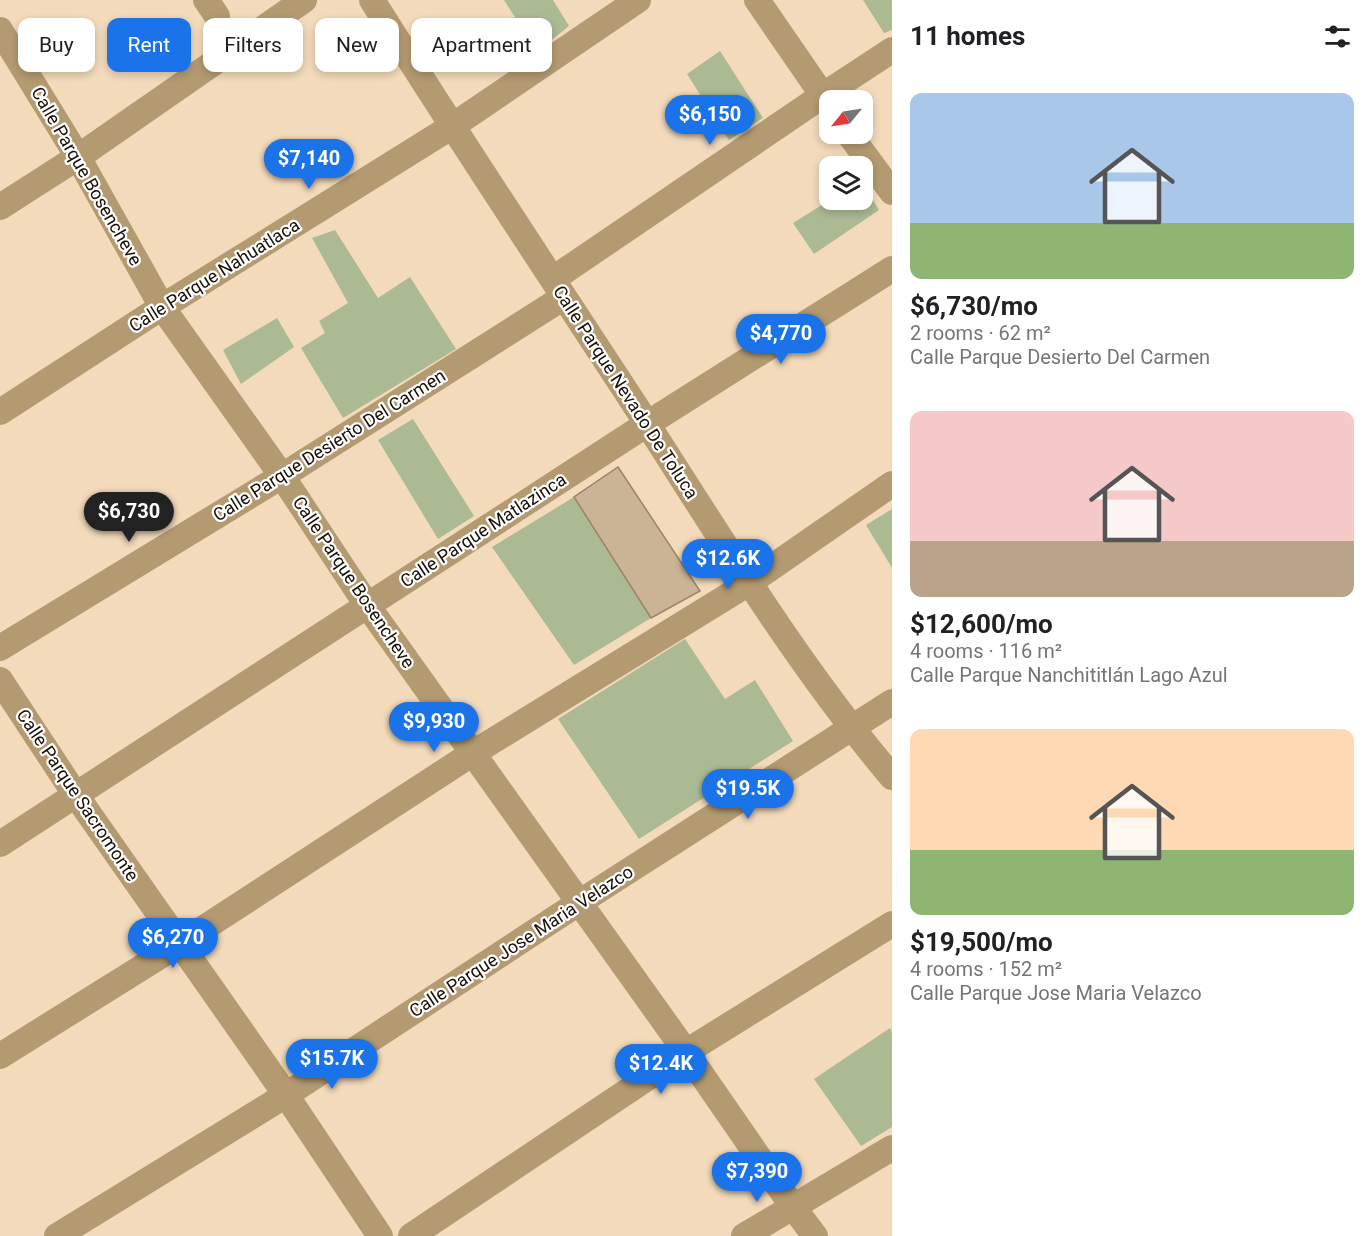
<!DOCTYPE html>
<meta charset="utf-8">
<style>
:root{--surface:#fff;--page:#f6f6f6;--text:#202124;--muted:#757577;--accent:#1a73e8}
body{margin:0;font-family:Roboto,sans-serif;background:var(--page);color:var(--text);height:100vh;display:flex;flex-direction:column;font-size:22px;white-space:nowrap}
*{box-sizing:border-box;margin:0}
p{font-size:20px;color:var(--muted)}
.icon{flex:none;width:33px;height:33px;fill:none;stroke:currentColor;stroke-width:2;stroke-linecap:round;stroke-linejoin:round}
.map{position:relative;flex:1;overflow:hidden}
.sheet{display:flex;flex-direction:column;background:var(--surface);width:480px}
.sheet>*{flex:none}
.guide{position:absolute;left:18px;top:18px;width:570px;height:54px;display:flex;gap:12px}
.needle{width:39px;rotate:240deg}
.fabs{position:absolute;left:819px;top:90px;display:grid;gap:12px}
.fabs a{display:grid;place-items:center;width:54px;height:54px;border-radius:12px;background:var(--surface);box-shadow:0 3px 9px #0003;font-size:30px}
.price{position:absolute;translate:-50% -51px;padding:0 14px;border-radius:21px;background:var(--accent);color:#fff;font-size:20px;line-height:39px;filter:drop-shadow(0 2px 3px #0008)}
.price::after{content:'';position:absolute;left:50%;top:36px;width:18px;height:14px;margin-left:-9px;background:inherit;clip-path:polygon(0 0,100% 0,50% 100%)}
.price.active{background:#222;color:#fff}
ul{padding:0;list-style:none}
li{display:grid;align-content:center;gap:12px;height:318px;padding:0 18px}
li span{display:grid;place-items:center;height:186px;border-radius:12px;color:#555}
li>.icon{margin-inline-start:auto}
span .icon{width:108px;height:108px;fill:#fffc;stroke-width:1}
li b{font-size:26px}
h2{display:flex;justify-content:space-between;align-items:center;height:72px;padding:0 18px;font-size:26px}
.chip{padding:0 21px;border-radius:12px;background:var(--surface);box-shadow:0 3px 9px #0003;font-size:21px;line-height:54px}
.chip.active{background:var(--accent);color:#fff}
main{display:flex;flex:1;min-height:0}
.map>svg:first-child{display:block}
.green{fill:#abba93}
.building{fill:#cbb395;stroke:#9a8367;stroke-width:1.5}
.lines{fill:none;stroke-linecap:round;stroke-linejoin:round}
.street{stroke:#b39a71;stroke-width:26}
.labels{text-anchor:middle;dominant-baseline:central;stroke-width:4.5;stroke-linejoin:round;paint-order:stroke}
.street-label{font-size:18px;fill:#181006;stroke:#fff}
</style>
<main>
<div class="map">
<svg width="892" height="1236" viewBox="0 0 892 1236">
<rect width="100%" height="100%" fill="#f2dabb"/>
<path class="green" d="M504,0H553L569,26L537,52Z
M863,0H892V30L884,33Z
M720,51L763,118L729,140L687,74Z
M863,184L879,210L814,254L793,223L830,200H862Z
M335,230L378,298L410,277L456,349L343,418L301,348L325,333L319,321L348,303L312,238Z
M277,318L294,347L241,384L223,350Z
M413,419L474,516L438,539L378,440Z
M574,497L651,618L574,665L492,547Z
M892,509V568L866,525Z
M685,639L725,699L755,680L793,741L639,839L558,719Z
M890,1028L892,1032V1127L861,1146L814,1079Z"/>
<path class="building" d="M618,467L700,591L651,618L574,497Z"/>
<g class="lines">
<path class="street" d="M206,0L217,16
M372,0C461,142 554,281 646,422C724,543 799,667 892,777
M757,0L830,106
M0,30L78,157L162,307L282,476L367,605L686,1052L793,1207L815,1236
M849,134L892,192
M0,207L78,157L304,0
M553,279L822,96L892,50
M0,412L162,307L451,127L638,0
M0,648L282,476L564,297
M0,680L75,794L286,1095L380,1236
M0,844L647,424L892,269
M0,1056L181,943L473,753L749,583L892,484
M57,1236L286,1095L580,902L892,702
M411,1236L686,1052L892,924
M744,1236L892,1148"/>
</g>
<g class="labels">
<g class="street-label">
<text transform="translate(87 176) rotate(60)">Calle Parque Bosencheve</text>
<text transform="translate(214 275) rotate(-32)">Calle Parque Nahuatlaca</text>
<text transform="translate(626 392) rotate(57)">Calle Parque Nevado De Toluca</text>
<text transform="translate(329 445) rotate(-32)">Calle Parque Desierto Del Carmen</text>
<text transform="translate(483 530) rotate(-33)">Calle Parque Matlazinca</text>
<text transform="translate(354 582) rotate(56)">Calle Parque Bosencheve</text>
<text transform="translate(78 795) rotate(56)">Calle Parque Sacromonte</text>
<text transform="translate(521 941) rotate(-33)">Calle Parque Jose Maria Velazco</text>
</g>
</g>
</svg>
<div class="fabs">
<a><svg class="needle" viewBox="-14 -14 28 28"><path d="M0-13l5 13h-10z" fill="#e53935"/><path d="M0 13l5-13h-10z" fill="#757577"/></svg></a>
<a><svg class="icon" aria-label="layers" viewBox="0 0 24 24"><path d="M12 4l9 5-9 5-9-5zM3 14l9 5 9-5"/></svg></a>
</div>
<b class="price" style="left:710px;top:146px">$6,150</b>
<b class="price" style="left:309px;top:190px">$7,140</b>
<b class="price" style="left:781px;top:365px">$4,770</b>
<b class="price active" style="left:129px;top:543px">$6,730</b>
<b class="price" style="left:728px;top:590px">$12.6K</b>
<b class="price" style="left:434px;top:753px">$9,930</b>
<b class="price" style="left:748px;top:820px">$19.5K</b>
<b class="price" style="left:173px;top:969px">$6,270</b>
<b class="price" style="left:332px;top:1090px">$15.7K</b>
<b class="price" style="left:661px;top:1095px">$12.4K</b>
<b class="price" style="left:757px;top:1203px">$7,390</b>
<div class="guide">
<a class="chip">Buy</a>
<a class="chip active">Rent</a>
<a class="chip">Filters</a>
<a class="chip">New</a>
<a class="chip">Apartment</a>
</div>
</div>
<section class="sheet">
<h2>11 homes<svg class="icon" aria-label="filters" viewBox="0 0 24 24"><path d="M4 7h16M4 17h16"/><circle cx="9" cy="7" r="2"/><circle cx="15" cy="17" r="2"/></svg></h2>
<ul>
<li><span style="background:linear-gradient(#a9c7e8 70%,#8fb573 0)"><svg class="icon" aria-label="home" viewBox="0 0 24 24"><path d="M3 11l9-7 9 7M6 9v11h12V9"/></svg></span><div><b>$6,730/mo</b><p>2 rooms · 62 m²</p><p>Calle Parque Desierto Del Carmen</p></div></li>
<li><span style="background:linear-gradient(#f6c9c9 70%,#b9a48a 0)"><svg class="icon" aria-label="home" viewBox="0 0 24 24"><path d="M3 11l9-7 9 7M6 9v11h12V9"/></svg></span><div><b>$12,600/mo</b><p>4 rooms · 116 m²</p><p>Calle Parque Nanchititlán Lago Azul</p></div></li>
<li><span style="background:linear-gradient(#ffd9b3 65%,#8fb573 0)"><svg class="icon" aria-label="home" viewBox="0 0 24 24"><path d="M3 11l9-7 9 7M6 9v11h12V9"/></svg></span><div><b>$19,500/mo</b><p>4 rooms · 152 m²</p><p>Calle Parque Jose Maria Velazco</p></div></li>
</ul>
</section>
</main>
